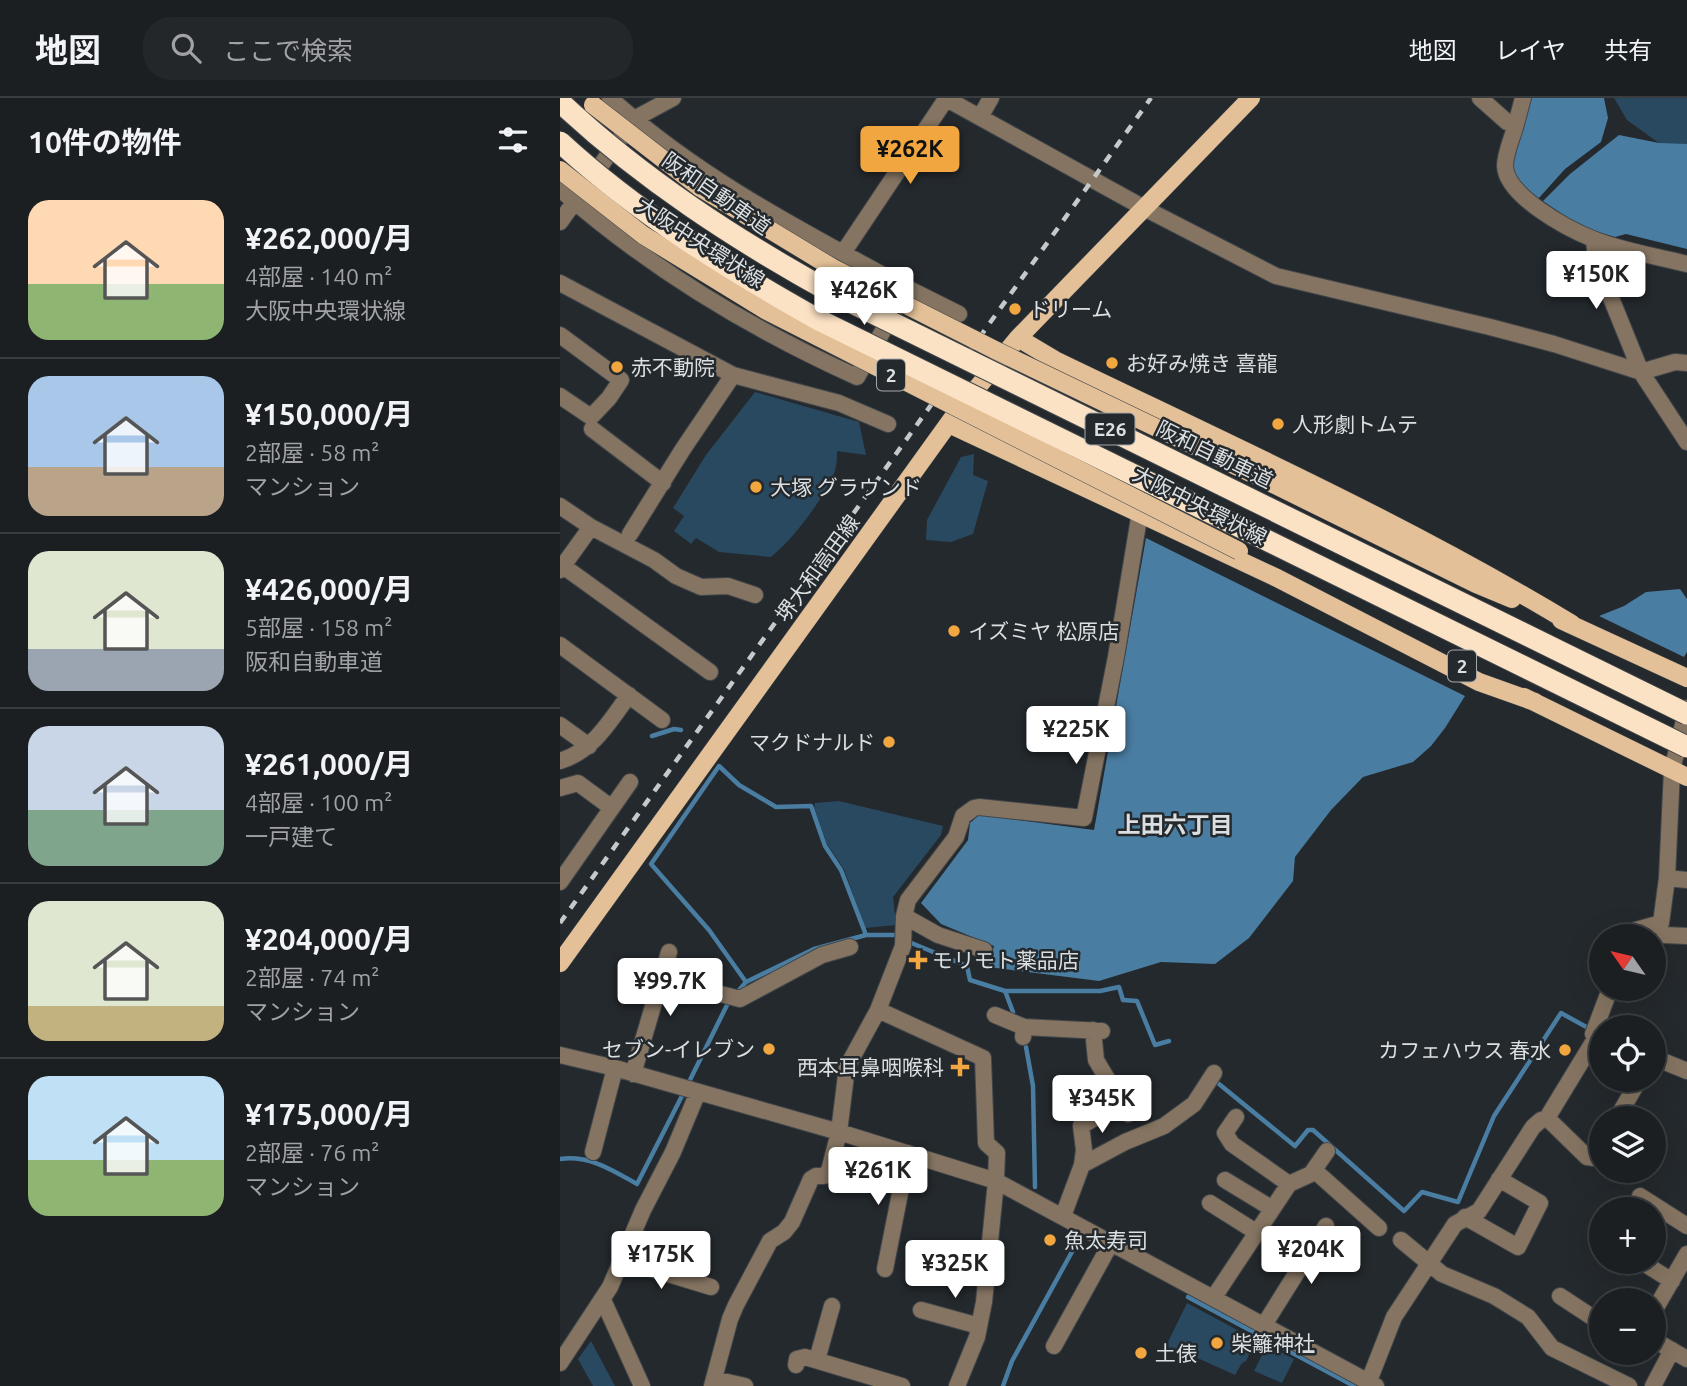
<!DOCTYPE html>
<html lang="ja">
<meta charset="utf-8">
<style>
:root{--surface:#1b1f22;--page:#24272a;--text:#f1f3f6;--muted:#a0a2a5;--line:#393d40;--accent:#f1a63f}
body{margin:0;font-family:Ubuntu,"Noto Sans JP",sans-serif;background:var(--page);color:var(--text);height:100vh;display:flex;flex-direction:column;font-size:26px;white-space:nowrap}
*{box-sizing:border-box;margin:0}
p{font-size:23px;color:var(--muted)}
.icon{flex:none;width:38px;height:38px;fill:none;stroke:currentColor;stroke-width:2;stroke-linecap:round;stroke-linejoin:round}
.map{position:relative;flex:1;overflow:hidden}
.details{display:flex;flex-direction:column;background:var(--surface);width:560px}
.details>*{flex:none}
.needle{width:46px;rotate:304deg}
.buttons{position:absolute;left:1029px;top:826px;display:grid;gap:14px}
.buttons a{display:grid;place-items:center;width:77px;height:77px;border-radius:50%;background:var(--surface);box-shadow:0 7px 28px #0002,0 0 0 2px var(--line);font-size:35px}
.price{position:absolute;translate:-50% -60px;padding:0 16px;border-radius:7px;background:#fff;color:#222;font-size:23px;line-height:46px;filter:drop-shadow(0 2px 4px #0008)}
.price::after{content:'';position:absolute;left:50%;top:42px;width:21px;height:16px;margin-left:-10px;background:inherit;clip-path:polygon(0 0,100% 0,50% 100%)}
.price.selected{background:var(--accent);color:#111}
ul{padding:0;list-style:none}
li{display:flex;align-items:center;gap:21px;height:175px;padding:0 28px}
li+li{border-top:2px solid var(--line)}
li span{display:grid;place-items:center;flex:none;width:196px;height:140px;border-radius:21px;color:#555}
li>.icon{margin-inline-start:auto}
span .icon{width:84px;height:84px;fill:#fffc;stroke-width:1}
li b{font-size:30px}
h2{display:flex;justify-content:space-between;align-items:center;height:84px;padding:0 28px;font-size:30px}
header{display:flex;align-items:center;gap:42px;box-sizing:border-box;height:98px;padding:0 35px;background:var(--surface);border-bottom:2px solid var(--line)}
header strong{font-size:33px}
nav{display:flex;gap:38px;margin-inline-start:auto;font-size:24px}
.search{width:490px;height:63px;background:var(--page);display:flex;align-items:center;gap:18px;box-sizing:border-box;padding:0 24px;border-radius:28px;color:var(--muted);font-size:26px}
main{display:flex;flex:1;min-height:0}
.map>svg:first-child{display:block}
.green{fill:#294960}
.water{fill:#4a7da2}
.lines{fill:none;stroke-linecap:round;stroke-linejoin:round}
.stream{stroke:#4a7da2;stroke-width:4.5}
.minor-casing{stroke:#41464a;stroke-width:18}
.major-casing{stroke:#41464a;stroke-width:19}
.minor{stroke:#857461;stroke-width:16}
.major{stroke:#e3c097;stroke-width:18}
.rail{stroke:#c5c9cb;stroke-width:4.5;stroke-dasharray:9 9;stroke-linecap:butt}
.major-bridge-casing{stroke:#41464a;stroke-width:19;stroke-linecap:butt}
.highway-bridge-casing{stroke:#41464a;stroke-width:23;stroke-linecap:butt}
.major-bridge{stroke:#e3c097;stroke-width:18}
.highway-bridge{stroke:#fce2c5;stroke-width:21}
.poi-dot{fill:#f1a63f;stroke:#24292d;stroke-width:2.5}
.labels{text-anchor:middle;dominant-baseline:central;stroke-width:5;stroke-linejoin:round;paint-order:stroke}
.shield{fill:#24292d;stroke:#a4a8ab;stroke-width:2}
.shield-label{font-size:19px;font-weight:bold;fill:#dbdfe1}
.street-label{font-size:21px;fill:#dbdfe1;stroke:#24292d}
.poi-label{font-size:21px;fill:#dbdfe1;stroke:#24292d;text-anchor:start}
.neighbourhood-label{font-size:23px;font-weight:bold;fill:#dbdfe1;stroke:#24292d}
</style>
<header>
<strong>地図</strong>
<div class="search"><svg class="icon" aria-label="search" viewBox="0 0 24 24"><circle cx="10" cy="10" r="6"/><path d="M15 15l6 6"/></svg>ここで検索</div>
<nav><a>地図</a><a>レイヤ</a><a>共有</a></nav>
</header>
<main>
<section class="details">
<h2>10件の物件<svg class="icon" aria-label="filters" viewBox="0 0 24 24"><path d="M4 7h16M4 17h16"/><circle cx="9" cy="7" r="2"/><circle cx="15" cy="17" r="2"/></svg></h2>
<ul>
<li><span style="background:linear-gradient(#ffd9b3 60%,#8fb573 0)"><svg class="icon" aria-label="home" viewBox="0 0 24 24"><path d="M3 11l9-7 9 7M6 9v11h12V9"/></svg></span><div><b>¥262,000/月</b><p>4部屋 · 140 m²</p><p>大阪中央環状線</p></div></li>
<li><span style="background:linear-gradient(#a9c7e8 65%,#b9a48a 0)"><svg class="icon" aria-label="home" viewBox="0 0 24 24"><path d="M3 11l9-7 9 7M6 9v11h12V9"/></svg></span><div><b>¥150,000/月</b><p>2部屋 · 58 m²</p><p>マンション</p></div></li>
<li><span style="background:linear-gradient(#dfe7d0 70%,#9aa5b1 0)"><svg class="icon" aria-label="home" viewBox="0 0 24 24"><path d="M3 11l9-7 9 7M6 9v11h12V9"/></svg></span><div><b>¥426,000/月</b><p>5部屋 · 158 m²</p><p>阪和自動車道</p></div></li>
<li><span style="background:linear-gradient(#c9d6e8 60%,#7fa58c 0)"><svg class="icon" aria-label="home" viewBox="0 0 24 24"><path d="M3 11l9-7 9 7M6 9v11h12V9"/></svg></span><div><b>¥261,000/月</b><p>4部屋 · 100 m²</p><p>一戸建て</p></div></li>
<li><span style="background:linear-gradient(#dfe7d0 75%,#c2b280 0)"><svg class="icon" aria-label="home" viewBox="0 0 24 24"><path d="M3 11l9-7 9 7M6 9v11h12V9"/></svg></span><div><b>¥204,000/月</b><p>2部屋 · 74 m²</p><p>マンション</p></div></li>
<li><span style="background:linear-gradient(#bfe0f5 60%,#8fb573 0)"><svg class="icon" aria-label="home" viewBox="0 0 24 24"><path d="M3 11l9-7 9 7M6 9v11h12V9"/></svg></span><div><b>¥175,000/月</b><p>2部屋 · 76 m²</p><p>マンション</p></div></li>
</ul>
</section>
<div class="map">
<svg width="1127" height="1288" viewBox="0 0 1127 1288">
<rect width="100%" height="100%" fill="#24292d"/>
<path class="green" d="M1054,0H1127V56H1114L1067,22Z
M195,294L299,324L306,357L277,353C277,360 277,368 274,375C262,403 234,440 211,459L159,454L136,440L131,446L114,433L124,418L113,410L146,357Z
M414,356L413,377L428,383L413,436L391,444L366,442L367,422L401,359Z
M279,703L383,728L381,737L333,799L336,827L305,830L284,771L267,746L254,710L255,705Z
M627,1205L696,1242L686,1263L682,1265L675,1277L633,1258L630,1262L605,1250Z
M31,1243L55,1288H33L18,1261Z
M707,1247L734,1261L722,1285L694,1273Z"/>
<path class="water" d="M970,0H1044L1048,20L1041,44L1005,71L978,101L965,93L951,71Z
M1059,37L1099,45L1127,46V151L1066,136L1055,139L1021,129L983,103L1010,76Z
M586,440L905,598L885,630L871,648L853,664L803,679L771,712L735,759L733,783L689,840L655,866L601,864L539,883L428,869L434,848L381,826L361,805L408,742L410,725L419,717L534,732Z
M1120,491L1127,501V554L1124,559L1039,518L1064,508L1086,494Z"/>
<g class="lines">
<path class="stream" d="M92,638L114,631L121,632
M349,844L407,868L410,882L445,893L453,914
M186,884L149,832L91,766L159,668L179,687L216,709L251,708L265,748L281,772L306,837H336
M445,893H540L559,889L563,902L577,903L595,947L609,943
M175,897L186,884L254,851L306,837
M466,949L473,988L475,1089
M128,986L169,903
M659,986L735,1048L748,1032H753L844,1113L862,1094L898,1104L934,1018L1001,915L1030,931
M0,1061C30,1057 52,1072 77,1086L124,994
M628,1199L794,1288
M443,1288L452,1263L519,1141"/>
<defs>
<path id="minor" d="M385,0L584,110L716,178L930,229L994,246L1081,274L1115,264L1127,265
M920,0L947,24L956,26C953,38 945,55 945,68C946,98 1008,131 1033,141C1062,153 1096,158 1127,166
M420,19L431,0
M956,26L963,0
M0,91C87,168 191,231 297,279L347,190C244,134 138,80 50,0
M0,124L74,21L113,0
M1034,142L1036,163L1081,274L1127,344
M283,155L386,1
M0,185L173,277
M347,190L399,216
M0,237L61,282L49,300L31,319L0,298
M32,331L103,385
M0,408L31,429
M70,436L123,351L173,277L279,305L328,326
M3,468L150,574
M0,472L31,429L94,462L116,478L141,489L168,488L195,497
M0,547L102,622
M0,627L29,648
M0,663C33,653 50,623 69,597
M0,690L18,685L52,710
M1107,780L1127,782
M0,784L70,684
M344,818L378,837L424,852
M1104,837L1127,838
M1071,838L1076,832L1101,825L1107,780L1112,672L1127,610
M102,881L180,901L262,857L290,849
M318,912L423,960L426,1045L437,1055L436,1083L424,1204L417,1239L397,1288
M435,917L464,929L463,939
M464,929L542,933
M533,932L536,962L568,1016
M1038,941L1033,936L1050,891
M0,957L55,970L279,1034L436,1083L816,1288
M1094,964H1105L1127,973
M73,976L109,854
M676,1019L665,1035L672,1046L729,1086
M987,1020L1027,1059L1034,1060L1041,1047
M1057,1020L1079,982
M33,1054L55,970
M522,1067L524,1052L521,1028L561,1005
M754,1072L819,1130
M665,1082L711,1110
M1080,1098L1127,1128
M650,1105L696,1134
M503,1118L522,1067L565,1044L604,1028L634,1006L654,975
M905,1119L958,1149L980,1105L939,1081
M841,1142L882,1176L934,1198L968,1219L992,1250L1069,1288
M62,1162L151,1189
M1082,1164L1112,1183
M388,1165L426,1171
M325,1171L348,1055
M1000,1198L1041,1225
M654,1199L729,1086L751,1076L767,1053
M43,1202L82,1288
M361,1212L419,1228
M1094,1213L1127,1156
M704,1227L766,1128
M1094,1242L1127,1261
M494,1248L551,1145
M257,1262L272,1208
M0,1265L50,1189L83,1112L113,1054L138,994
M236,1267L237,1261L245,1259L342,1288
M154,1281L185,1288
M152,1288L170,1221L176,1207L210,1143L224,1134L232,1124L251,1081L256,1078H264L269,1073L279,1034L287,969L318,912L343,848L344,818L348,802L396,739L403,718L414,710L419,709L524,720L556,559L580,414
M807,1288L834,1219L895,1126L919,1113L973,1029L981,1022L987,1020L1032,946L1038,941L1041,944
M1093,1288L1112,1252"/>
<path id="major" d="M458,240L495,262C669,346 847,426 1012,526
M389,326L717,480L919,584L975,604
M713,386L916,486L952,501
M1001,522L1127,580
M964,599L1127,679
M0,865L394,318L458,240L691,0"/>
</defs>
<use href="#minor" class="minor-casing"/>
<use href="#major" class="major-casing"/>
<use href="#minor" class="minor"/>
<use href="#major" class="major"/>
<path class="rail" d="M0,825L591,0"/>
<defs>
<path id="major-bridge" d="M33,7L139,89L273,170L435,252L713,386
M0,72L83,137L207,213L679,453"/>
<path id="highway-bridge" d="M0,4C82,81 176,142 274,196L1127,616
M0,44C77,115 168,171 259,222L1127,649"/>
</defs>
<use href="#major-bridge" class="major-bridge-casing"/>
<use href="#highway-bridge" class="highway-bridge-casing"/>
<use href="#major-bridge" class="major-bridge"/>
<use href="#highway-bridge" class="highway-bridge"/>
</g>
<g class="poi-dot">
<circle cx="455" cy="211" r="7"/>
<circle cx="552" cy="265" r="7"/>
<circle cx="57" cy="269" r="7"/>
<circle cx="718" cy="326" r="7"/>
<circle cx="196" cy="389" r="7"/>
<circle cx="394" cy="533" r="7"/>
<circle cx="329" cy="644" r="7"/>
<path d="M354.5 851.5h7v7h7v7h-7v7h-7v-7h-7v-7h7z"/>
<circle cx="209" cy="951" r="7"/>
<circle cx="1005" cy="952" r="7"/>
<path d="M396.5 958.5h7v7h7v7h-7v7h-7v-7h-7v-7h7z"/>
<circle cx="490" cy="1142" r="7"/>
<circle cx="657" cy="1245" r="7"/>
<circle cx="581" cy="1255" r="7"/>
</g>
<g class="labels">
<g class="shield">
<rect x="317" y="261.5" width="28" height="31" rx="5"/>
<rect x="525.5" y="315.5" width="49" height="31" rx="5"/>
<rect x="888" y="552.5" width="28" height="31" rx="5"/>
</g>
<g class="shield-label">
<text x="331" y="277">2</text>
<text x="550" y="331">E26</text>
<text x="902" y="568">2</text>
</g>
<g class="street-label">
<text transform="translate(157 95) rotate(35)">阪和自動車道</text>
<text transform="translate(141 144) rotate(33)">大阪中央環状線</text>
<text transform="translate(655 356) rotate(26)">阪和自動車道</text>
<text transform="translate(640 407) rotate(27)">大阪中央環状線</text>
<text transform="translate(257 470) rotate(-54)">堺大和高田線</text>
</g>
<g class="poi-label">
<text x="469" y="211">ドリーム</text>
<text x="566" y="265">お好み焼き 喜龍</text>
<text x="71" y="269">赤不動院</text>
<text x="732" y="326">人形劇トムテ</text>
<text x="210" y="389">大塚 グラウンド</text>
<text x="408" y="533">イズミヤ 松原店</text>
<text x="315" y="644" text-anchor="end">マクドナルド</text>
<text x="372" y="862">モリモト薬品店</text>
<text x="195" y="951" text-anchor="end">セブン-イレブン</text>
<text x="991" y="952" text-anchor="end">カフェハウス 春水</text>
<text x="384" y="969" text-anchor="end">西本耳鼻咽喉科</text>
<text x="504" y="1142">魚太寿司</text>
<text x="671" y="1245">柴籬神社</text>
<text x="595" y="1255">土俵</text>
</g>
<g class="neighbourhood-label">
<text x="615" y="726">上田六丁目</text>
</g>
</g>
</svg>
<div class="buttons">
<a><svg class="needle" viewBox="-14 -14 28 28"><path d="M0-13l5 13h-10z" fill="#e53935"/><path d="M0 13l5-13h-10z" fill="#a0a2a5"/></svg></a>
<a><svg class="icon" aria-label="locate" viewBox="0 0 24 24"><circle cx="12" cy="12" r="6"/><path d="M12 2v4M12 18v4M2 12h4M18 12h4"/></svg></a>
<a><svg class="icon" aria-label="layers" viewBox="0 0 24 24"><path d="M12 4l9 5-9 5-9-5zM3 14l9 5 9-5"/></svg></a>
<a>+</a>
<a>−</a>
</div>
<b class="price selected" style="left:350px;top:88px">¥262K</b>
<b class="price" style="left:1036px;top:213px">¥150K</b>
<b class="price" style="left:304px;top:229px">¥426K</b>
<b class="price" style="left:516px;top:668px">¥225K</b>
<b class="price" style="left:110px;top:920px">¥99.7K</b>
<b class="price" style="left:542px;top:1037px">¥345K</b>
<b class="price" style="left:318px;top:1109px">¥261K</b>
<b class="price" style="left:751px;top:1188px">¥204K</b>
<b class="price" style="left:101px;top:1193px">¥175K</b>
<b class="price" style="left:395px;top:1202px">¥325K</b>
</div>
</main>
